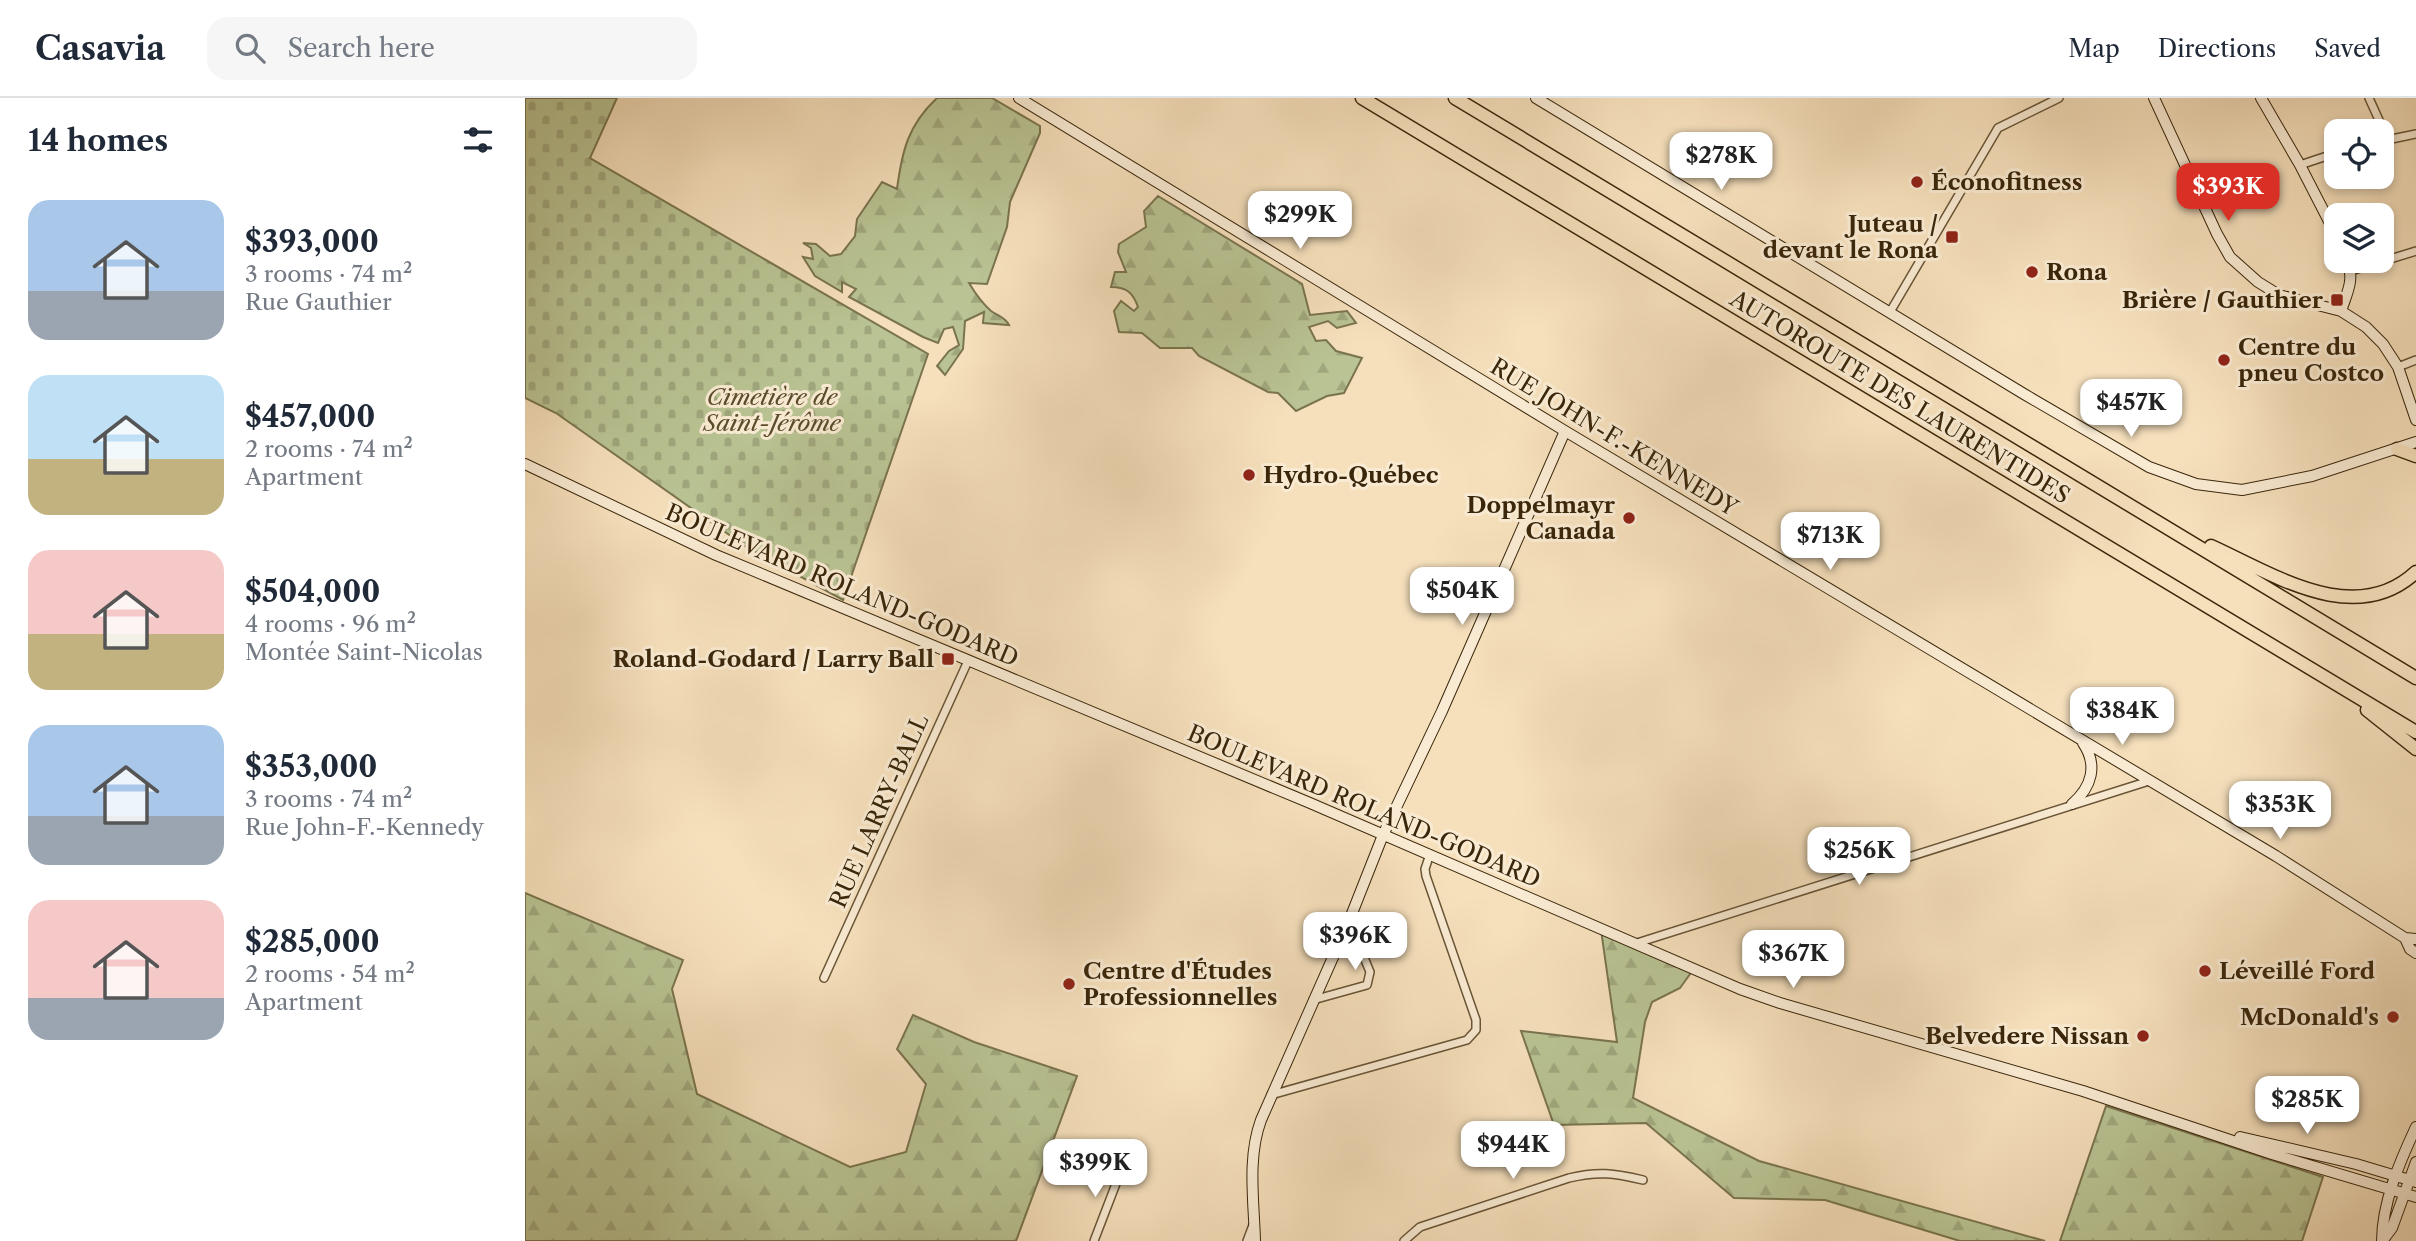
<!DOCTYPE html>
<meta charset="utf-8">
<style>
:root{--surface:#fff;--page:#f6f6f7;--text:#1f2937;--muted:#747a83;--line:#e0e1e3;--accent:#d93025}
body{margin:0;font-family:"Libre Caslon Text",serif;background:var(--page);color:var(--text);height:100vh;display:flex;flex-direction:column;font-size:26px;white-space:nowrap}
*{box-sizing:border-box;margin:0}
p{font-size:23px;color:var(--muted)}
.icon{flex:none;width:38px;height:38px;fill:none;stroke:currentColor;stroke-width:2;stroke-linecap:round;stroke-linejoin:round}
.map{position:relative;flex:1;overflow:hidden}
.drawer{display:flex;flex-direction:column;background:var(--surface);width:525px}
.drawer>*{flex:none}
.buttons{position:absolute;left:1799px;top:21px;display:grid;gap:14px}
.buttons a{display:grid;place-items:center;width:70px;height:70px;border-radius:14px;background:var(--surface);box-shadow:0 4px 10px #0003;font-size:35px}
.price{position:absolute;translate:-50% -60px;padding:0 16px;border-radius:14px;background:#fff;color:#222;font-size:23px;line-height:46px;filter:drop-shadow(0 2px 4px #0008)}
.price::after{content:'';position:absolute;left:50%;top:42px;width:21px;height:16px;margin-left:-10px;background:inherit;clip-path:polygon(0 0,100% 0,50% 100%)}
.price.current{background:var(--accent);color:#fff}
ul{padding:0;list-style:none}
li{display:flex;align-items:center;gap:21px;height:175px;padding:0 28px}
li span{display:grid;place-items:center;flex:none;width:196px;height:140px;border-radius:21px;color:#555}
li>.icon{margin-inline-start:auto}
span .icon{width:84px;height:84px;fill:#fffc;stroke-width:1}
li b{font-size:30px}
h2{display:flex;justify-content:space-between;align-items:center;height:84px;padding:0 28px;font-size:30px}
header{display:flex;align-items:center;gap:42px;box-sizing:border-box;height:98px;padding:0 35px;background:var(--surface);border-bottom:2px solid var(--line)}
header strong{font-size:33px}
nav{display:flex;gap:38px;margin-inline-start:auto;font-size:24px}
.search{width:490px;height:63px;background:var(--page);display:flex;align-items:center;gap:18px;box-sizing:border-box;padding:0 24px;border-radius:21px;color:var(--muted);font-size:26px}
main{display:flex;flex:1;min-height:0}
.map>svg:first-child{display:block}
.forest{fill:url(#forest-firs);stroke:#7a744e;stroke-width:2}
.cemetery{fill:url(#cemetery-stones);stroke:#7a744e;stroke-width:2}
.lines{fill:none;stroke-linecap:round;stroke-linejoin:round}
.street-casing{stroke:#695436;stroke-width:10}
.secondary-casing{stroke:#3a260a;stroke-width:12}
.highway-casing{stroke:#3a260a;stroke-width:15}
.street{stroke:#f9ebd3;stroke-width:7}
.secondary{stroke:#f9ebd3;stroke-width:10}
.highway{stroke:#f6e0bc;stroke-width:12}
.poi-dot{fill:#8f2418;stroke:#f9ebd3;stroke-width:2.5}
.labels{text-anchor:middle;dominant-baseline:central;stroke-width:6;stroke-linejoin:round;paint-order:stroke}
.poi-label{font-size:23px;font-weight:bold;fill:#3a260a;stroke:#f9ebd3;text-anchor:start}
.park-label{font-size:23px;font-style:italic;fill:#5a4d2c;stroke:#f9ebd3}
.street-label{font-size:23px;fill:#3a260a;stroke:#f9ebd3}
</style>
<header>
<strong>Casavia</strong>
<div class="search"><svg class="icon" aria-label="search" viewBox="0 0 24 24"><circle cx="10" cy="10" r="6"/><path d="M15 15l6 6"/></svg>Search here</div>
<nav><a>Map</a><a>Directions</a><a>Saved</a></nav>
</header>
<main>
<section class="drawer">
<h2>14 homes<svg class="icon" aria-label="filters" viewBox="0 0 24 24"><path d="M4 7h16M4 17h16"/><circle cx="9" cy="7" r="2"/><circle cx="15" cy="17" r="2"/></svg></h2>
<ul>
<li><span style="background:linear-gradient(#a9c7e8 65%,#9aa5b1 0)"><svg class="icon" aria-label="home" viewBox="0 0 24 24"><path d="M3 11l9-7 9 7M6 9v11h12V9"/></svg></span><div><b>$393,000</b><p>3 rooms · 74 m²</p><p>Rue Gauthier</p></div></li>
<li><span style="background:linear-gradient(#bfe0f5 60%,#c2b280 0)"><svg class="icon" aria-label="home" viewBox="0 0 24 24"><path d="M3 11l9-7 9 7M6 9v11h12V9"/></svg></span><div><b>$457,000</b><p>2 rooms · 74 m²</p><p>Apartment</p></div></li>
<li><span style="background:linear-gradient(#f6c9c9 60%,#c2b280 0)"><svg class="icon" aria-label="home" viewBox="0 0 24 24"><path d="M3 11l9-7 9 7M6 9v11h12V9"/></svg></span><div><b>$504,000</b><p>4 rooms · 96 m²</p><p>Montée Saint-Nicolas</p></div></li>
<li><span style="background:linear-gradient(#a9c7e8 65%,#9aa5b1 0)"><svg class="icon" aria-label="home" viewBox="0 0 24 24"><path d="M3 11l9-7 9 7M6 9v11h12V9"/></svg></span><div><b>$353,000</b><p>3 rooms · 74 m²</p><p>Rue John-F.-Kennedy</p></div></li>
<li><span style="background:linear-gradient(#f6c9c9 70%,#9aa5b1 0)"><svg class="icon" aria-label="home" viewBox="0 0 24 24"><path d="M3 11l9-7 9 7M6 9v11h12V9"/></svg></span><div><b>$285,000</b><p>2 rooms · 54 m²</p><p>Apartment</p></div></li>
</ul>
</section>
<div class="map">
<svg width="1891" height="1143" viewBox="0 0 1891 1143">
<defs>
<pattern id="forest-firs" width="22" height="20" patternUnits="userSpaceOnUse" patternTransform="scale(1.75)"><rect width="22" height="20" fill="#b9c393"/><path d="M5 1l3.5 6h-7zM16 11l3.5 6h-7z" fill="#a0a77d"/></pattern>
<pattern id="cemetery-stones" width="16" height="16" patternUnits="userSpaceOnUse" patternTransform="scale(1.75)"><rect width="16" height="16" fill="#b9c393"/><path d="M2 7V4a2 2 0 0 1 4 0v3zM10 15v-3a2 2 0 0 1 4 0v3z" fill="#a0a77d"/></pattern>
</defs>
<rect width="100%" height="100%" fill="#f6e0bc"/>
<filter id="stains"><feTurbulence type="fractalNoise" baseFrequency=".00286" numOctaves="4"/><feColorMatrix values="0 0 0 0 .2 0 0 0 0 .09 0 0 0 0 .02 0 0 0 .5 -.17"/></filter>
<radialGradient id="worn" r=".72"><stop offset=".6" stop-color="#630" stop-opacity="0"/><stop offset="1" stop-color="#630" stop-opacity=".3"/></radialGradient>
<path class="forest" d="M412,0H467L515,28V35L485,104L482,129L462,186L444,185C450,195 457,205 466,213C473,218 480,219 484,227L458,225L459,214L440,223L438,251L420,277L412,268L424,253L434,247L428,229L419,231L413,245L398,239L324,199L331,191L317,184V194L290,178L278,159L288,161L286,150L278,145L291,146L305,158L316,156L330,138L332,121L357,84L372,91C377,53 383,27 412,0Z
M633,98L777,186L785,217L822,213L831,225L812,230L803,223L784,229L791,243L801,242L811,253L837,260L819,295L802,298L771,313L753,295L743,294L674,258L667,250H635L617,235L594,234L589,213L596,203L609,213L613,209C608,195 602,189 586,189L590,174H601L593,154L594,146L621,129L619,113Z
M0,795L158,862L147,891L172,996L325,1069L381,1054L401,986L372,951L388,917L449,944L552,978L491,1143H0Z
M1076,832L1168,872L1155,890L1127,904L1120,924L1108,1000L1234,1063L1520,1143H1435L1300,1102L1209,1100L1121,1025L1029,1027L996,933L1092,944Z
M1581,1008L1798,1079L1777,1143H1535Z"/>
<path class="cemetery" d="M0,0H92L65,60L403,256L318,502L220,448L31,315L0,300Z"/>
<g class="lines">
<defs>
<path id="street" d="M1844,0L1863,42
M1857,43L1891,36
M1775,67L1811,55
M1826,173L1891,153
M1365,214L1473,30L1534,0
M1873,269L1891,262
M1112,845L1624,683
M299,880L443,563
M788,902L842,887L845,874L824,823
M746,997L942,942L951,932V922L901,778L900,771L905,756
M569,1143L597,1070
M722,1143L728,1127
M879,1143L895,1129L1044,1080C1073,1073 1089,1075 1118,1082"/>
<path id="secondary" d="M494,0L1040,333L1751,758L1880,840L1891,841
M1011,0L1499,296L1624,369L1671,386L1717,392L1787,378L1891,344
M1629,0L1692,136L1705,159L1733,184L1754,197L1816,213L1841,229L1858,246L1873,269L1891,322
M1736,0L1775,67L1811,137
M1816,213C1822,195 1830,181 1822,163
M0,366L191,457L785,705L1215,891L1255,905L1558,993L1747,1056L1891,1099
M1547,706C1567,689 1573,667 1558,645
M1880,840L1885,851L1891,855
M1715,1039L1831,1066L1891,1084
M1858,1142L1867,1130L1891,1064
M730,1143C729,1104 722,1060 736,1022L824,823L858,737L917,613L1040,333
M1857,1143C1857,1105 1875,1063 1891,1029"/>
<path id="highway" d="M837,0L1891,634
M930,0L1891,580
M1872,351L1891,358
M1686,448C1748,476 1830,531 1891,474
M1842,612L1891,651"/>
</defs>
<use href="#street" class="street-casing"/>
<use href="#secondary" class="secondary-casing"/>
<use href="#highway" class="highway-casing"/>
<use href="#street" class="street"/>
<use href="#secondary" class="secondary"/>
<use href="#highway" class="highway"/>
</g>
<g class="poi-dot">
<circle cx="1392" cy="84" r="7"/>
<rect x="1420" y="132" width="14" height="14" rx="3.5"/>
<circle cx="1507" cy="174" r="7"/>
<rect x="1805" y="195" width="14" height="14" rx="3.5"/>
<circle cx="1699" cy="262" r="7"/>
<circle cx="724" cy="377" r="7"/>
<circle cx="1104" cy="420" r="7"/>
<rect x="416" y="554" width="14" height="14" rx="3.5"/>
<circle cx="1680" cy="873" r="7"/>
<circle cx="544" cy="886" r="7"/>
<circle cx="1868" cy="919" r="7"/>
<circle cx="1618" cy="938" r="7"/>
</g>
<g class="labels">
<g class="poi-label">
<text x="1406" y="84">Éconofitness</text>
<text x="1413" y="126" text-anchor="end">Juteau /<tspan x="1413" dy="26">devant le Rona</tspan></text>
<text x="1521" y="174">Rona</text>
<text x="1798" y="202" text-anchor="end">Brière / Gauthier</text>
<text x="1713" y="249">Centre du<tspan x="1713" dy="26">pneu Costco</tspan></text>
<text x="738" y="377">Hydro-Québec</text>
<text x="1090" y="407" text-anchor="end">Doppelmayr<tspan x="1090" dy="26">Canada</tspan></text>
<text x="409" y="561" text-anchor="end">Roland-Godard / Larry Ball</text>
<text x="558" y="873">Centre d'Études<tspan x="558" dy="26">Professionnelles</tspan></text>
<text x="1694" y="873">Léveillé Ford</text>
<text x="1854" y="919" text-anchor="end">McDonald's</text>
<text x="1604" y="938" text-anchor="end">Belvedere Nissan</text>
</g>
<g class="park-label">
<text x="247" y="299">Cimetière de<tspan x="247" dy="26">Saint-Jérôme</tspan></text>
</g>
<g class="street-label">
<text transform="translate(1375 299) rotate(31)">AUTOROUTE DES LAURENTIDES</text>
<text transform="translate(1089 339) rotate(31)">RUE JOHN-F.-KENNEDY</text>
<text transform="translate(317 487) rotate(23)">BOULEVARD ROLAND-GODARD</text>
<text transform="translate(839 708) rotate(23)">BOULEVARD ROLAND-GODARD</text>
<text transform="translate(354 713) rotate(-66)">RUE LARRY-BALL</text>
</g>
</g>
<rect width="100%" height="100%" filter="url(#stains)"/>
<rect width="100%" height="100%" fill="url(#worn)"/>
</svg>
<div class="buttons">
<a><svg class="icon" aria-label="locate" viewBox="0 0 24 24"><circle cx="12" cy="12" r="6"/><path d="M12 2v4M12 18v4M2 12h4M18 12h4"/></svg></a>
<a><svg class="icon" aria-label="layers" viewBox="0 0 24 24"><path d="M12 4l9 5-9 5-9-5zM3 14l9 5 9-5"/></svg></a>
</div>
<b class="price" style="left:1196px;top:94px">$278K</b>
<b class="price current" style="left:1703px;top:125px">$393K</b>
<b class="price" style="left:775px;top:153px">$299K</b>
<b class="price" style="left:1606px;top:341px">$457K</b>
<b class="price" style="left:1305px;top:474px">$713K</b>
<b class="price" style="left:937px;top:529px">$504K</b>
<b class="price" style="left:1597px;top:649px">$384K</b>
<b class="price" style="left:1755px;top:743px">$353K</b>
<b class="price" style="left:1334px;top:789px">$256K</b>
<b class="price" style="left:830px;top:874px">$396K</b>
<b class="price" style="left:1268px;top:892px">$367K</b>
<b class="price" style="left:1782px;top:1038px">$285K</b>
<b class="price" style="left:988px;top:1083px">$944K</b>
<b class="price" style="left:570px;top:1101px">$399K</b>
</div>
</main>
